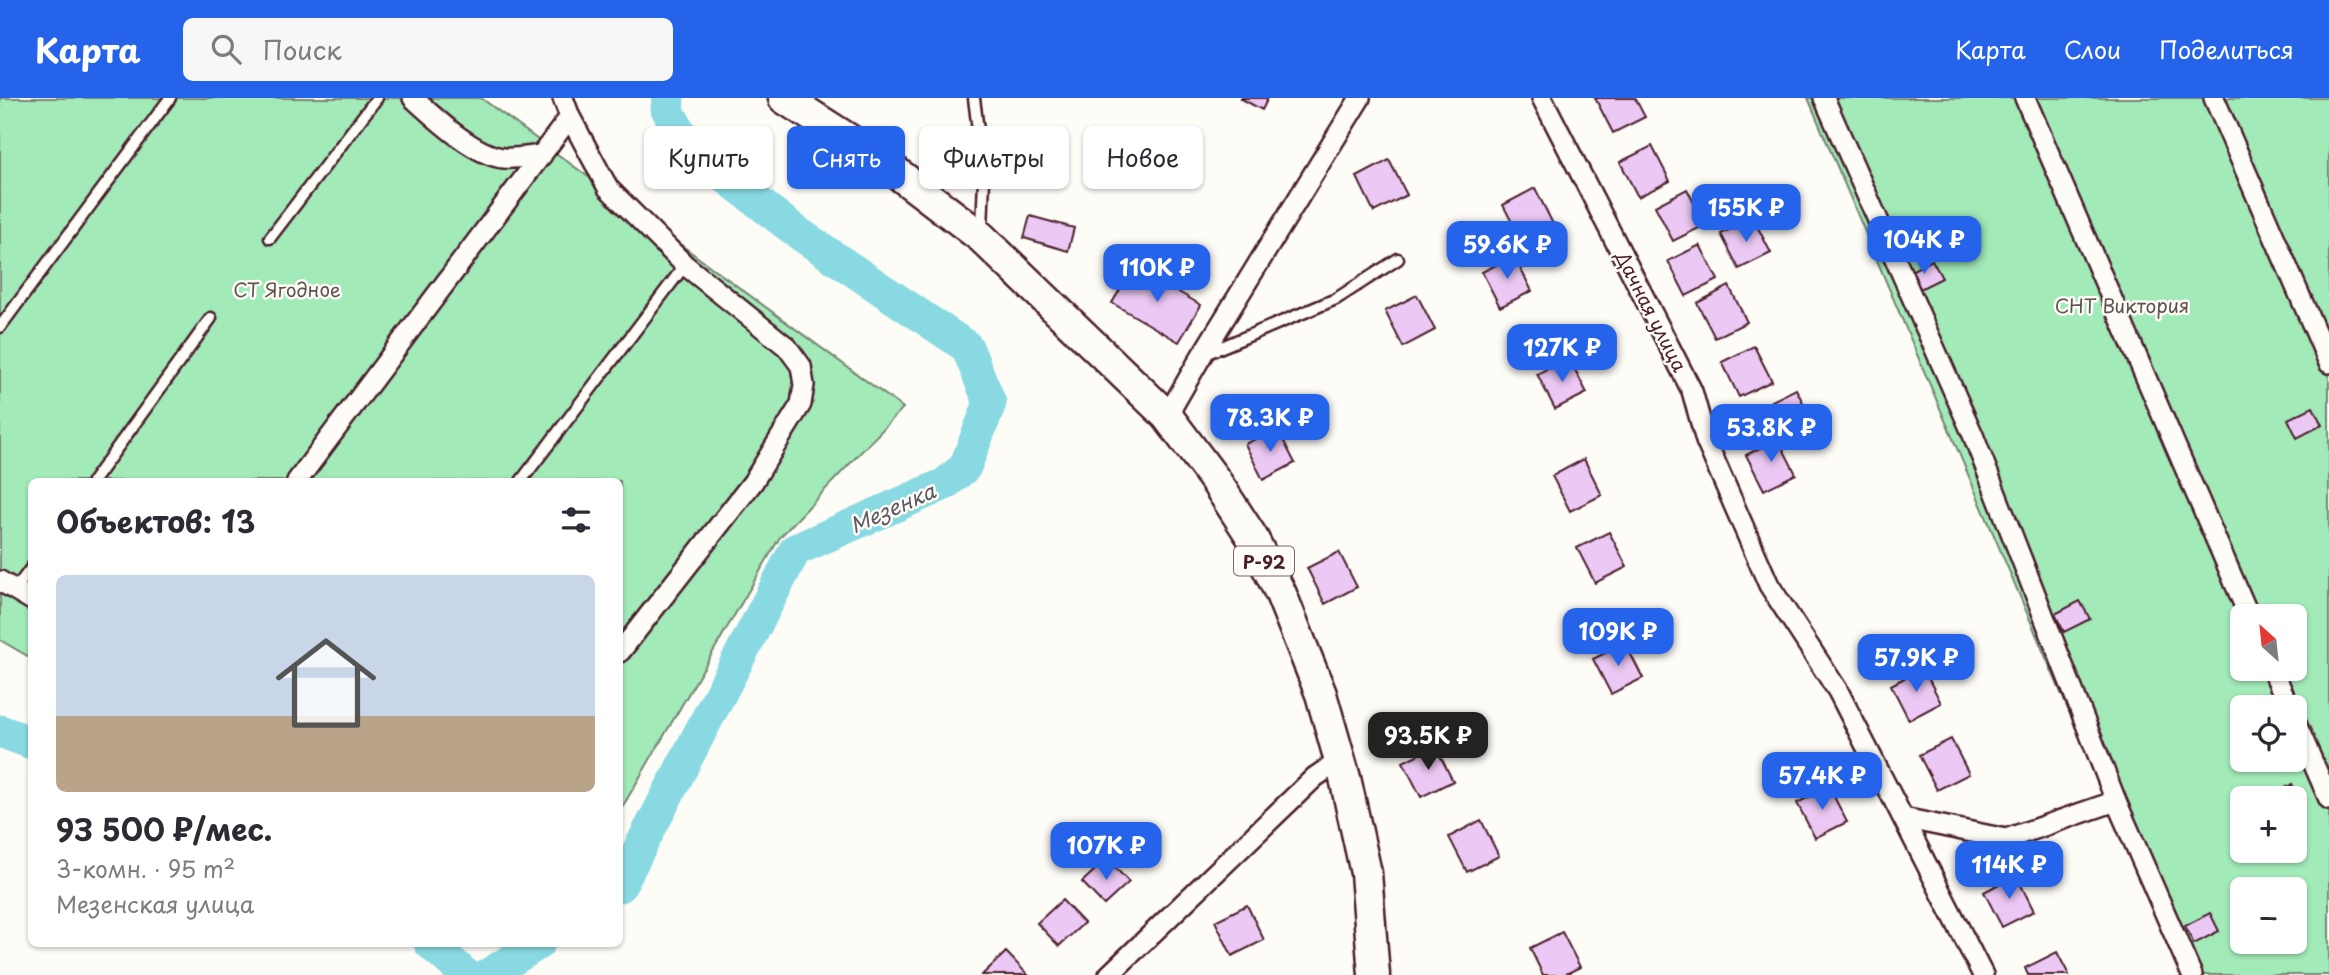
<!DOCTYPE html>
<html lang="ru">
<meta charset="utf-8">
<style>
:root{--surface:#fff;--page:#f7f7f7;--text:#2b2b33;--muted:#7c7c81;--line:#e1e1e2;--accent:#2563eb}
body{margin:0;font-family:"Playpen Sans",sans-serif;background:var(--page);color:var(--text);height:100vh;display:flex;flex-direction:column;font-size:26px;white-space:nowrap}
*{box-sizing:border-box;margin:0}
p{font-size:23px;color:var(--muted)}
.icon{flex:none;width:38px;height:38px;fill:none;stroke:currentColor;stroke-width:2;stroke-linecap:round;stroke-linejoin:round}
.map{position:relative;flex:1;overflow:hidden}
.drawer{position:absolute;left:28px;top:380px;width:595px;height:469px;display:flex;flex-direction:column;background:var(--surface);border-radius:10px;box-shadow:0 2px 5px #0004}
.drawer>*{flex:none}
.guide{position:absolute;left:644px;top:28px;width:665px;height:63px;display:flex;gap:14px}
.needle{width:46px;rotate:333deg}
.tools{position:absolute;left:2230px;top:506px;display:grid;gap:14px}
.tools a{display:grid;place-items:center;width:77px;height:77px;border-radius:10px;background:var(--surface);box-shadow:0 2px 5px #0004;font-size:35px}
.price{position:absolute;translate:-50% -60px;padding:0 16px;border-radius:14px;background:var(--accent);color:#fff;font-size:23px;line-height:46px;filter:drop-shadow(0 2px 4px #0008)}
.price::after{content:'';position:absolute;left:50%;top:42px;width:21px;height:16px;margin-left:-10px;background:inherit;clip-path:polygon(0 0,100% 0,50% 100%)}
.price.current{background:#222;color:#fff}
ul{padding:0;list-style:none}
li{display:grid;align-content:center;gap:14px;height:371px;padding:0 28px}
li+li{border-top:2px solid var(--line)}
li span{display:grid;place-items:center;height:217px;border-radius:10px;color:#555}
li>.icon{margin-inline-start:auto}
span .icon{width:126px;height:126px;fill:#fffc;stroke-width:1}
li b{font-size:30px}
h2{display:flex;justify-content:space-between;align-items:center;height:84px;padding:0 28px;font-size:30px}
.tag{padding:0 24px;border-radius:10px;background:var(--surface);box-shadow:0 2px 5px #0004;font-size:24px;line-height:63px}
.tag.current{background:var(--accent);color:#fff}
header{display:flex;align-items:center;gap:42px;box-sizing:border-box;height:98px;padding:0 35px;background:var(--accent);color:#fff}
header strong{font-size:33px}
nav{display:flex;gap:38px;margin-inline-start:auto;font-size:24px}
.search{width:490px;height:63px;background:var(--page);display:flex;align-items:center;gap:18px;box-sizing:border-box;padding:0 24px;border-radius:10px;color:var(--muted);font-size:26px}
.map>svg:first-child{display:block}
.green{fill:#a2eab8;stroke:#768472;stroke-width:2;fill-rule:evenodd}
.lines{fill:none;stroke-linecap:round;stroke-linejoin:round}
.river{stroke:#88d9e1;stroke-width:33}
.building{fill:#ecc9f4;stroke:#4a1f2b;stroke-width:2}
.service-casing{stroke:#4a1f2b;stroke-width:15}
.minor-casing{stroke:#4a1f2b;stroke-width:24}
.primary-casing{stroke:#4a1f2b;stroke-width:35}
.service{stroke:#fdfcf7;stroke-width:10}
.minor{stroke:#fdfcf7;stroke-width:19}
.primary{stroke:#fdfcf7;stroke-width:30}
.labels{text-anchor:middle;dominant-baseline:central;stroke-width:5;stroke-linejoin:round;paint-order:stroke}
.shield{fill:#fdfcf7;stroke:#806168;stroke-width:2}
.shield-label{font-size:18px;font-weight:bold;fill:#4a1f2b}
.park-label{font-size:19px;fill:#60524e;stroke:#fdfcf7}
.street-label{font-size:19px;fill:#4a1f2b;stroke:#fdfcf7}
.water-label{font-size:21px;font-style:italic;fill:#5d5762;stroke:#fdfcf7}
</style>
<header>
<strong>Карта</strong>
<div class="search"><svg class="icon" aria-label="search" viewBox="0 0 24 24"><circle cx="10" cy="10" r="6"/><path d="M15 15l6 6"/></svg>Поиск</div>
<nav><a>Карта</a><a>Слои</a><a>Поделиться</a></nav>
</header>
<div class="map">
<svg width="2329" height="877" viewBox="0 0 2329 877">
<rect width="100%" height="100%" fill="#fdfcf7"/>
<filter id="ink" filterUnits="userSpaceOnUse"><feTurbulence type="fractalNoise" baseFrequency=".0143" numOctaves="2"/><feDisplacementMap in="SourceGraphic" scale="14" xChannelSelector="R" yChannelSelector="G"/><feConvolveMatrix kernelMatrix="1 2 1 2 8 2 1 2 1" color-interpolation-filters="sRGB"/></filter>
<g filter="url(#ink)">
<path class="green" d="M0,0H481L903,310L780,439L620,713V383H32L31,560L0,542Z
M1808,0H2329V877H2181ZM2242,518H2294V570H2242ZM2242,609H2294V662H2242ZM2242,700H2294V752H2242ZM2242,791H2294V844H2242Z"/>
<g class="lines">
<path class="river" d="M0,633L32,645
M620,788L795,452L945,386L965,369L990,305L967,249L801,137L690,52L667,11L668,0
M430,845L466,877
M488,877L539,845"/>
</g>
<path class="building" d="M1240,0H1268L1262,12Z
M1595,0H1635L1645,19L1613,35Z
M1652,48L1670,83L1638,99L1620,64Z
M1389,62L1407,97L1374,114L1357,79Z
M1535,90L1553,126L1521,142L1503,107Z
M1687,91L1705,127L1673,143L1655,108Z
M1030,118L1074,130L1068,153L1024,140Z
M1753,120L1771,155L1739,171L1721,136Z
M1700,147L1718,182L1686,198L1668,163Z
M1514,158L1532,193L1500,209L1482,174Z
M1932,162L1942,180L1916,193L1907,175Z
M1134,168L1201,207L1179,244L1112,205Z
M1729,188L1747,224L1715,240L1697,205Z
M1417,197L1435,232L1403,249L1385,213Z
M1754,248L1772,283L1739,299L1722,264Z
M1569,260L1587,295L1555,311L1537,276Z
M1796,291L1814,326L1782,342L1764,307Z
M2313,309L2322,327L2297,340L2288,321Z
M1277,330L1295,365L1263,382L1245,346Z
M1778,341L1796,376L1764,392L1746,357Z
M1584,361L1602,397L1570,413L1552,378Z
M1609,434L1627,469L1595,485L1577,450Z
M1339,454L1357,489L1325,506L1307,470Z
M2080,503L2090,521L2064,534L2055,516Z
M1625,545L1643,580L1611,596L1593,561Z
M1923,570L1941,605L1909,622L1891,587Z
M1951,641L1969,676L1937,692L1919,657Z
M1435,648L1453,683L1421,699L1403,664Z
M2292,686L2301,704L2294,708V700H2268Z
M1829,689L1847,724L1815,740L1797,705Z
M1481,722L1499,758L1467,774L1449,739Z
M1107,761L1129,784L1104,807L1082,784Z
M2016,777L2034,813L2002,829L1984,794Z
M1062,802L1084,825L1059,848L1037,825Z
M1247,807L1264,842L1232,858L1215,823Z
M2210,815L2219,833L2194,846L2185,828Z
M1562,834L1580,869L1564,877H1543L1530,850Z
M1006,854L1028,877H982Z
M2057,854L2069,877H2028L2025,870Z"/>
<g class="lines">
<defs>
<path id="service" d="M974,0L984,81L982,131
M270,140L377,0
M0,229L170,0
M1205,256L1336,201L1398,161
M93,383L211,220
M521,383L685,167
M15,492L32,469"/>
<path id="minor" d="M413,0C434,19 475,58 504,60C516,61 530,58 542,57
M1542,0L1692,293L1706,343L1769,487L1838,593L1983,877
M1824,0L1973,337L2116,703L2192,877
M2025,0L2249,518
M2214,0L2329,265
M570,19L608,90L685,167L787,249L801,268L804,287L801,306L753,384L620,554
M1167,318L1202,257L1360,0
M297,383L560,32L570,19L563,0
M0,483L32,502
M2272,570L2289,609
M2294,621L2329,701
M1903,720L2006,741L2116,703
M1109,877L1315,679L1340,662"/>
<path id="primary" d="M784,0L876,59L981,139L1167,318L1215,382L1252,439L1281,496L1321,596L1345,680L1366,775L1374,877"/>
</defs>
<use href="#service" class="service-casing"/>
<use href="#minor" class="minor-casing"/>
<use href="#primary" class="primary-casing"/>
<use href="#service" class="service"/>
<use href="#minor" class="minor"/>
<use href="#primary" class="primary"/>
</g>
</g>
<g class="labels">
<rect class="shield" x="1234" y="448.5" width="60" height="29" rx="5"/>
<g class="shield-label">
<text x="1264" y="463">Р-92</text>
</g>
<g class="park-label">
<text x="287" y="191">СТ Ягодное</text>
<text x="2122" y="207">СНТ Виктория</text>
</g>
<g class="street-label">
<text transform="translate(1652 213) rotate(63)">Дачная улица</text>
</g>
<g class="water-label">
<text transform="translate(892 409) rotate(-24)">Мезенка</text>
</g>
</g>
</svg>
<div class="tools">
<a><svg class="needle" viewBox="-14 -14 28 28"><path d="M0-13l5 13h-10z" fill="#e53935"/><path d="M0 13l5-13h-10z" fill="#7c7c81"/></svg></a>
<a><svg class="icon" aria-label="locate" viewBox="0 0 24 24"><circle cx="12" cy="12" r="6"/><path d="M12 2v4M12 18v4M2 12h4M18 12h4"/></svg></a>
<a>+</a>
<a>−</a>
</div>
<b class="price" style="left:1746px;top:146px">155K ₽</b>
<b class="price" style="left:1924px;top:178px">104K ₽</b>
<b class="price" style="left:1507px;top:183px">59.6K ₽</b>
<b class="price" style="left:1157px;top:206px">110K ₽</b>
<b class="price" style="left:1562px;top:286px">127K ₽</b>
<b class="price" style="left:1270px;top:356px">78.3K ₽</b>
<b class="price" style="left:1771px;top:366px">53.8K ₽</b>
<b class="price" style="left:1618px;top:570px">109K ₽</b>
<b class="price" style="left:1916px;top:596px">57.9K ₽</b>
<b class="price current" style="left:1428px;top:674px">93.5K ₽</b>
<b class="price" style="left:1822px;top:714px">57.4K ₽</b>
<b class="price" style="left:1106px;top:784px">107K ₽</b>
<b class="price" style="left:2009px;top:803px">114K ₽</b>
<div class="guide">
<a class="tag">Купить</a>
<a class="tag current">Снять</a>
<a class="tag">Фильтры</a>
<a class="tag">Новое</a>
</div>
<section class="drawer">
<h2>Объектов: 13<svg class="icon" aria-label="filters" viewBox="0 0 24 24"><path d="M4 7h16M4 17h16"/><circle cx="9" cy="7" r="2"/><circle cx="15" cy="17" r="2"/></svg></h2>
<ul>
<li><span style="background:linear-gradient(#c9d6e8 65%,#b9a48a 0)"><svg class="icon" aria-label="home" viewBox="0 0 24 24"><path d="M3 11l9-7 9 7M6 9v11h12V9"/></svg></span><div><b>93 500 ₽/мес.</b><p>3-комн. · 95 m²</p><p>Мезенская улица</p></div></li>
</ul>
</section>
</div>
